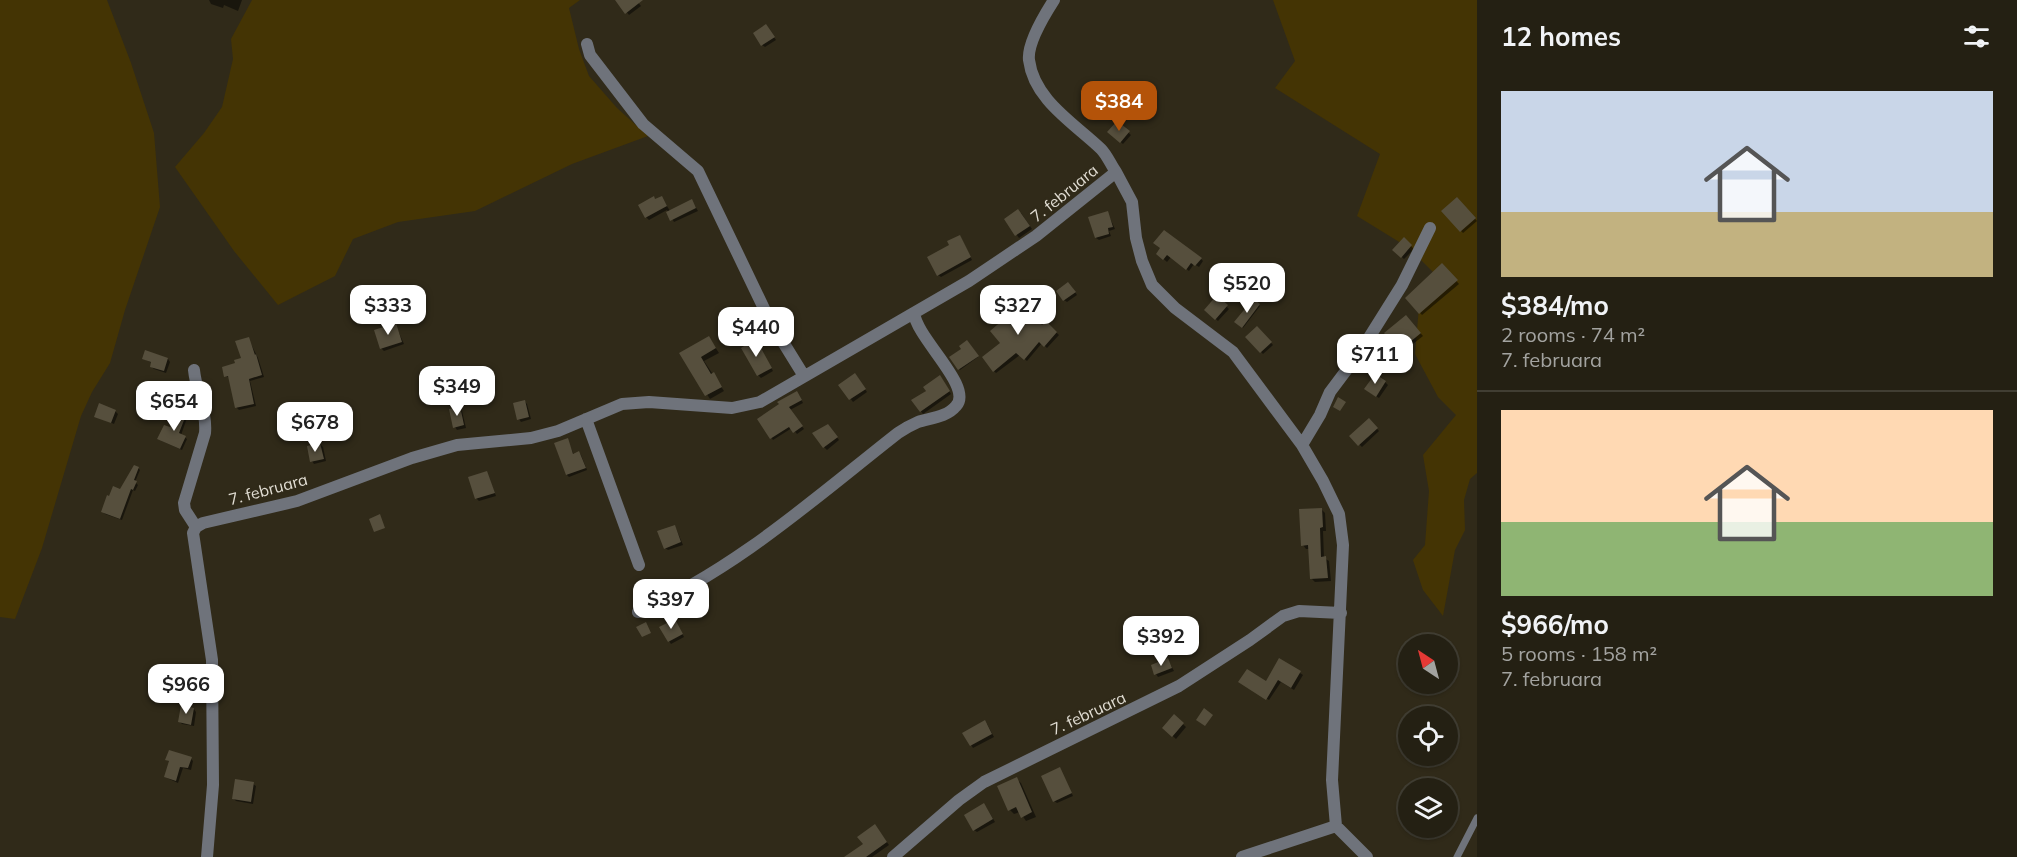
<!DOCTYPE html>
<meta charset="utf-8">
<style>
:root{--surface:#242013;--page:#302d21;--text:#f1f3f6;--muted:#a3a3a0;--line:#413e33;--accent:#b45309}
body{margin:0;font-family:Mulish,sans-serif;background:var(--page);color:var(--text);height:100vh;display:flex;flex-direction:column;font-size:22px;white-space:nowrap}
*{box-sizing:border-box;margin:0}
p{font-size:20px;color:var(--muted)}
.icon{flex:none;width:33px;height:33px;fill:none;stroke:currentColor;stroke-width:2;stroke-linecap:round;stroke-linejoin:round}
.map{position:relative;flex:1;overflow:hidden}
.side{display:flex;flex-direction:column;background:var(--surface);width:540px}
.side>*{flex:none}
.needle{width:39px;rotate:324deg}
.buttons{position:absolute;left:1398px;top:634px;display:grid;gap:12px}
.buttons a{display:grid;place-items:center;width:60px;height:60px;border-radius:50%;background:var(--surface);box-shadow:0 2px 4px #0004,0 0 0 2px var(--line);font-size:30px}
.price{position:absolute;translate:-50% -51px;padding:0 14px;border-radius:12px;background:#fff;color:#222;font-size:20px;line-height:39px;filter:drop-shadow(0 2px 3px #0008)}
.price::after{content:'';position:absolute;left:50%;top:36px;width:18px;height:14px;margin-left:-9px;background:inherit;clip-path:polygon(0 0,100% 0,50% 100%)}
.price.selected{background:var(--accent);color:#fff}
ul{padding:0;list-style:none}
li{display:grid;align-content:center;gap:12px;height:318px;padding:0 24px}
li+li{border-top:2px solid var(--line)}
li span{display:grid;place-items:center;height:186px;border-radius:0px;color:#555}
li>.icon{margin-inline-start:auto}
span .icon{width:108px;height:108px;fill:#fffc;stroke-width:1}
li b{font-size:26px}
h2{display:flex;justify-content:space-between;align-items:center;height:72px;padding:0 24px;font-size:26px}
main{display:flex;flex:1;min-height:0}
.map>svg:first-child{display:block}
.green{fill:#443404}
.shadow{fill:#0007}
.building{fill:#564f3d}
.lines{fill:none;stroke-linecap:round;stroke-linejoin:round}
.service{stroke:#6f737b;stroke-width:7}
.minor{stroke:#6f737b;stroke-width:12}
.labels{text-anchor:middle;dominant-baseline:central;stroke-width:4.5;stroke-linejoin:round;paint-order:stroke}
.street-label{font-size:16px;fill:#e1ddd3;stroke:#302a19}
</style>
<main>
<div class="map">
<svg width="1477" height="857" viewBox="0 0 1477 857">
<rect width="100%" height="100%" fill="#302a19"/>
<path class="green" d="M0,0H107L131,63L154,133L160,207L125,310L110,363L92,392L81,416L42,548L15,619L0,617Z
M252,0H580L569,8L579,49L589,76L617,108L648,136L572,164L475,211L398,222L353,239L335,276L278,305L234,251L175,167L204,133L222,107L233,59L231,39Z
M1273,0H1477V473L1470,479L1464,500L1465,530L1455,550L1443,616L1423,590L1413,560L1425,545L1429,491L1423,455L1456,415L1438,397L1415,354L1420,295L1434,273L1409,248L1357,216L1380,154L1275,88L1295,61Z"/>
<path class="shadow" d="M209,0H242L238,11L224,5L223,8L211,4Z
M617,0H636L641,6L629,15Z
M766,26L776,40L765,47L762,45Z
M1111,95L1121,104L1108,117L1098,107Z
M1117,123L1131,135L1123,144L1109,132Z
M662,198L670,211L692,201L698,211L674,222L667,210L649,220L646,217L656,201Z
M1457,199L1477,221L1463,233L1443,211Z
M1107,212L1115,229L1109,231L1111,236L1099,240L1096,238Z
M1021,213L1032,229L1019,238L1006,220Z
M960,236L972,260L941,277L938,275L951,246Z
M1404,239L1414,249L1404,259L1394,250Z
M1162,249L1201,259L1203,261L1199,267L1194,264L1189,271L1171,257L1167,262L1158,254Z
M1442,265L1459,284L1422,315L1407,298Z
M1071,286L1077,295L1067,302L1064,300Z
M373,298L380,315L368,319L365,316Z
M1217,298L1229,309L1218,321L1206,310Z
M1253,301L1260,306L1243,328L1236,322Z
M1406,317L1423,336L1403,352L1386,333Z
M1046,323L1059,335L1047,348L1042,343L1027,361L1020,355L996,373L994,371Z
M395,324L404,344L384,351L381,348Z
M1257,328L1273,345L1263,354L1247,337Z
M248,338L258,358L264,377L250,381L256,406L239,410L237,408L230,378L226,376L243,359Z
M709,338L719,353L704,361L724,391L710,399L681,354Z
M967,342L978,357L960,370L951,357L963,349Z
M758,344L773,371L761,378L758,375Z
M144,359H168L170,362L166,373L154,369L151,366L152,363Z
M857,377L867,392L853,402L840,385Z
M942,379L951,394L923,414L913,401Z
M1385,382L1388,385L1379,398L1369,392Z
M799,395L803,403L790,410L804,429L797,434L792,428L773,440L759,419Z
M525,402L527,404L531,419L521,422L519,419Z
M459,408L462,411L466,428L457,430L455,427Z
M115,411L118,414L114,424L96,416Z
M185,416L187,418L181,435L187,439L182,450L162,441Z
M1369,420L1379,431L1362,447L1351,436Z
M830,428L839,440L827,450L824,447Z
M567,439L574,455L579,453L581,455L587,470L569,477L567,475Z
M320,444L323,447L326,461L314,464L312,461Z
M138,468L140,470L135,482L138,485L135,491L133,490L122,520L105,514L103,512L110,498L121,490Z
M487,473L496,496L479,501L476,498Z
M1321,509L1325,513L1326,531H1323L1324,558L1329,561L1331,581L1315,582L1312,579L1309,549H1306L1303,545Z
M675,526L683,545L668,550L665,548Z
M677,623L684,637L671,644L669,641Z
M1168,660L1174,671L1158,677L1156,674Z
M1300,673L1303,675L1294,690L1281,682L1269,700L1240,682L1266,683Z
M194,709L196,712L194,726L182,724L180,722Z
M1174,716L1186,727L1176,739L1164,728Z
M987,724L994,737L973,748L971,745Z
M191,759L193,761L191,770L183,768L178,783L165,777L170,762L167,760Z
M1060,769L1073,796L1057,803L1054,801Z
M1016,779L1021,783L1036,817L1026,821L1020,812L1014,814L1010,810Z
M253,784L256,786L253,804L236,801L234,799Z
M986,807L995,822L977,832L974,830Z
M877,829L889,845L872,857H847L865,844Z"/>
<path class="building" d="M615,0H643L625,14Z
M766,24L775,37L761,46L753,33Z
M1111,93L1119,101L1104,115L1096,107Z
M1117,121L1130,131L1120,143L1107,132Z
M654,196L655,199L662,196L667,206L645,218L638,205Z
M1457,197L1476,218L1460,232L1441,211Z
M692,199L696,208L670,221L666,212Z
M1018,209L1030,226L1015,236L1004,219Z
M1108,211L1113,227L1108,228L1109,234L1095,238L1088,217Z
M1164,230L1202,258L1195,266L1191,263L1186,270L1167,255L1163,260L1156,254L1160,248L1153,243Z
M960,235L971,257L937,276L927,257L949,245L947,241Z
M1404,237L1412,245L1401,258L1392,250Z
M1442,263L1458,280L1419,314L1405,298Z
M1068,282L1076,292L1063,301L1056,291Z
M1217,295L1228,305L1215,320L1204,310Z
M373,296L378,313L364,317L359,300Z
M1253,299L1260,304L1242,328L1234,322Z
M1025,301L1042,325L1046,321L1057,332L1044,347L1039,342L1024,360L1016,353L993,372L982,357L1000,343L990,331Z
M1406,315L1421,333L1399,351L1384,333Z
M396,323L402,342L380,349L374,330Z
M1257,326L1272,342L1260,353L1245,337Z
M709,336L716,348L701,357L711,374L714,372L722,387L705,396L679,353Z
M249,337L255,355L256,354L262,375L249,379L254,404L235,408L228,376L224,377L222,367L235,363L234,360L241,358L235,341Z
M756,339L772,368L757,376L741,348Z
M967,340L979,356L958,370L949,357L961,349L959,346Z
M145,350L168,358L164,371L150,367L151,362L142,359Z
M855,373L866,389L849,400L838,385Z
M1375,374L1386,381L1376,397L1364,389Z
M940,375L950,391L920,412L911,400L926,391L923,387Z
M797,391L802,400L789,407L803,426L793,433L789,427L770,439L757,419L779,404L777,402Z
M1338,397L1346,402L1340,411L1333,407Z
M525,400L529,417L517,420L513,403Z
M99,403L116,410L111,423L94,417Z
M460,406L464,425L453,428L449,409Z
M176,411L186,415L179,433L186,436L180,449L157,439L164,425L170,427Z
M1369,418L1378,428L1358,446L1349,436Z
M828,424L838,437L823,448L812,433Z
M568,438L573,454L579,451L586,468L566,475L554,443Z
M320,443L324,459L310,462L307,446Z
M134,465L139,467L134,480L137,481L133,490L131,489L120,519L101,512L107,495L109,496L113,486L120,489Z
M487,471L495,493L475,499L468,477Z
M1322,508L1323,527L1320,528L1321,557L1326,556L1328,578L1310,579L1308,545L1301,546L1299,509Z
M380,514L385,528L374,532L369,519Z
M675,525L681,542L664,549L657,531Z
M675,619L683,634L668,642L659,627Z
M646,622L651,633L642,637L636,627Z
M1168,658L1172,668L1154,675L1151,665Z
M1279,658L1301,671L1291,688L1278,680L1266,700L1238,682L1247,669L1266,681Z
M181,705L194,708L191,725L178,722Z
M1204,708L1213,715L1205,726L1196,720Z
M1174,714L1184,723L1172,737L1162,728Z
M985,720L992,734L970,746L962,733Z
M169,750L192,757L188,768L180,767L176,781L164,777L169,761L165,760Z
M1060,767L1072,793L1053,802L1041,776Z
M1017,777L1032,812L1021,818L1016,807L1008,811L997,786Z
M235,779L254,782L251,802L232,799Z
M984,803L993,819L973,831L964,815Z
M875,824L887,842L866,857H844L863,844L857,837Z"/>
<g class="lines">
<path class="service" d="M1457,857L1477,818"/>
<path class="minor" d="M1054,0C1045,14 1027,43 1029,60C1034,100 1074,123 1101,149C1107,155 1111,165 1116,172
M587,44L590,55L643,124L698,171L770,321L804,376
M194,370C196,391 207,412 205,433L184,503L185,510L196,527
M586,419L639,565
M1302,445L1320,415L1330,392L1360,352L1402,285L1430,228
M638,612C735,570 815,498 898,433C904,429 911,425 918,422C931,418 947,417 956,406C974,387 917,339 914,313
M207,857L213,785L212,660L193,533L196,527L203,523L297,501L412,458L457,445L531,438L558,431L622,404L649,402L732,408L760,402L969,281L1036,236L1116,172L1132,202L1136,238L1142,261L1152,285L1175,308L1233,352L1302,445L1323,481L1339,514L1343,545L1332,780L1336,826L1367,857
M893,857L959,800L984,782L1179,686L1250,640L1283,616L1299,611L1341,613
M1242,857L1336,826"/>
</g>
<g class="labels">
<g class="street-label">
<text transform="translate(1064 193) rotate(-39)">7. februara</text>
<text transform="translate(268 489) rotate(-15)">7. februara</text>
<text transform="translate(1088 713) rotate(-25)">7. februara</text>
</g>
</g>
</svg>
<div class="buttons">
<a><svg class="needle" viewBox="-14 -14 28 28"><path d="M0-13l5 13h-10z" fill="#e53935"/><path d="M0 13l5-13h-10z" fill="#a3a3a0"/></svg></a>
<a><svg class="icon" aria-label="locate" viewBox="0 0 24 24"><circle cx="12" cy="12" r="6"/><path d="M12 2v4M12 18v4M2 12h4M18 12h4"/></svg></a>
<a><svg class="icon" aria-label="layers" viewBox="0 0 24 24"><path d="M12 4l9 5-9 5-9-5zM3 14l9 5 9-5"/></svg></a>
</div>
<b class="price selected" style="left:1119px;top:132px">$384</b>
<b class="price" style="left:1247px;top:314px">$520</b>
<b class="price" style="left:388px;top:336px">$333</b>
<b class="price" style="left:1018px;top:336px">$327</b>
<b class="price" style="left:756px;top:358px">$440</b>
<b class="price" style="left:1375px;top:385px">$711</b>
<b class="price" style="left:457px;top:417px">$349</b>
<b class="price" style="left:174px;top:432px">$654</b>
<b class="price" style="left:315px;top:453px">$678</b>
<b class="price" style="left:671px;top:630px">$397</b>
<b class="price" style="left:1161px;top:667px">$392</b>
<b class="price" style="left:186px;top:715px">$966</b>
</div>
<section class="side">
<h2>12 homes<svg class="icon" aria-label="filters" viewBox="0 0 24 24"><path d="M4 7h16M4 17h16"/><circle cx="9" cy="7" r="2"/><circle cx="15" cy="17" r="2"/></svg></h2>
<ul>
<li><span style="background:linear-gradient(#c9d6e8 65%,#c2b280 0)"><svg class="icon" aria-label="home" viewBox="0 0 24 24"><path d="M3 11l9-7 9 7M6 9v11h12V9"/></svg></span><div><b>$384/mo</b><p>2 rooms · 74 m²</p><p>7. februara</p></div></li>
<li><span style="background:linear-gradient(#ffd9b3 60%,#8fb573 0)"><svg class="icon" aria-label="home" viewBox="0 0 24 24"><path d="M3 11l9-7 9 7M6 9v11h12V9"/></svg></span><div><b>$966/mo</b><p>5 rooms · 158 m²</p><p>7. februara</p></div></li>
</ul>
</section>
</main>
